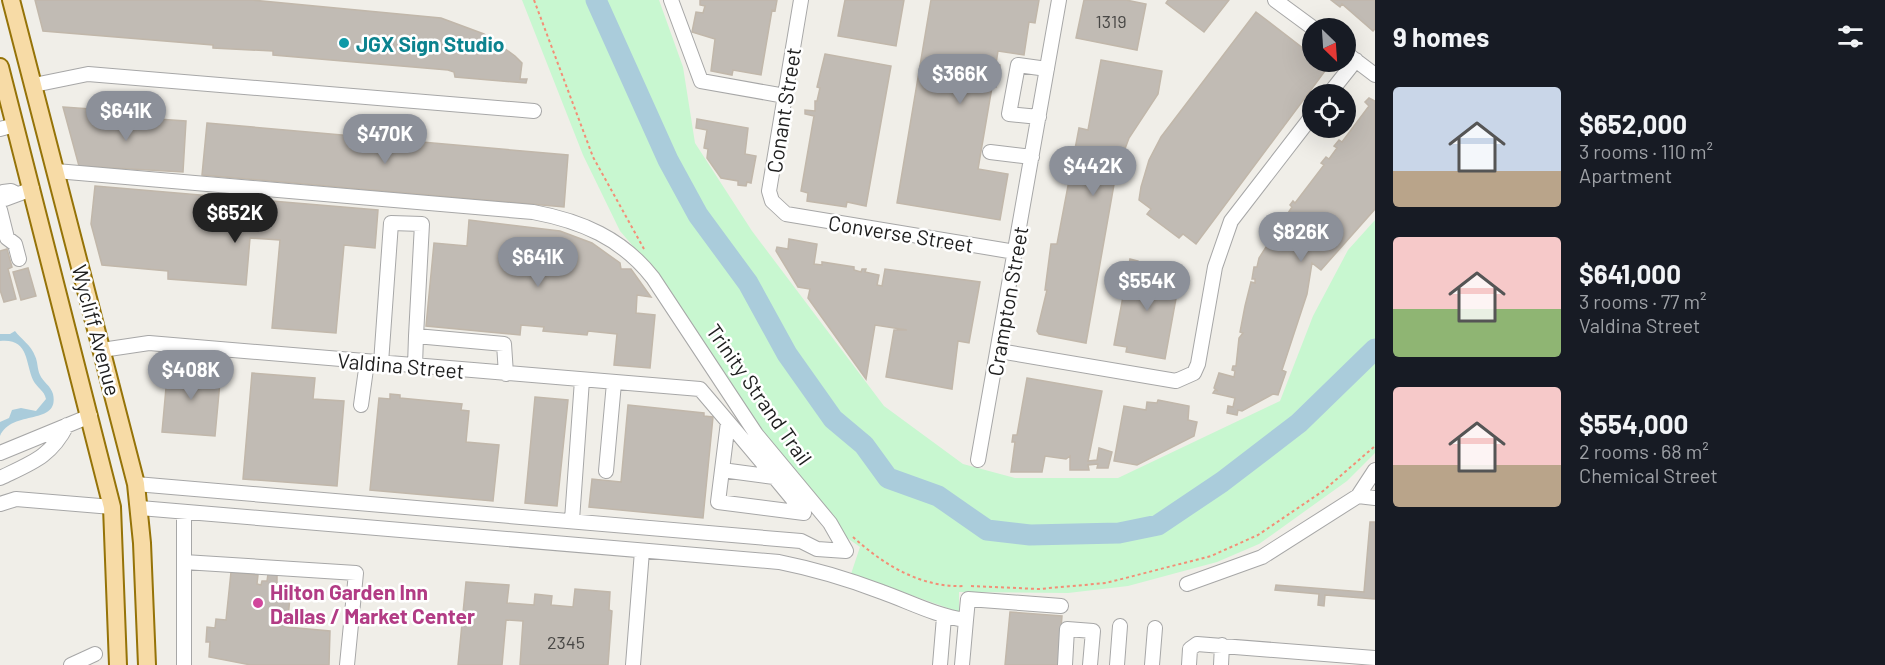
<!DOCTYPE html>
<meta charset="utf-8">
<style>
:root{--surface:#171b24;--page:#242831;--text:#f1f3f6;--muted:#9ea1a6;--accent:#8c9099}
body{margin:0;font-family:Barlow,sans-serif;background:var(--page);color:var(--text);height:100vh;display:flex;flex-direction:column;font-size:22px;white-space:nowrap}
*{box-sizing:border-box;margin:0}
p{font-size:20px;color:var(--muted)}
.icon{flex:none;width:33px;height:33px;fill:none;stroke:currentColor;stroke-width:2;stroke-linecap:round;stroke-linejoin:round}
.map{position:relative;flex:1;overflow:hidden}
.drawer{display:flex;flex-direction:column;background:var(--surface);width:510px}
.drawer>*{flex:none}
.needle{width:39px;rotate:155deg}
.fabs{position:absolute;left:1302px;top:18px;display:grid;gap:12px}
.fabs a{display:grid;place-items:center;width:54px;height:54px;border-radius:50%;background:var(--surface);box-shadow:0 6px 24px #0002;font-size:30px}
.price{position:absolute;translate:-50% -51px;padding:0 14px;border-radius:21px;background:var(--accent);color:#fff;font-size:20px;line-height:39px;filter:drop-shadow(0 2px 3px #0008)}
.price::after{content:'';position:absolute;left:50%;top:36px;width:18px;height:14px;margin-left:-9px;background:inherit;clip-path:polygon(0 0,100% 0,50% 100%)}
.price.active{background:#222;color:#fff}
ul{padding:0;list-style:none}
li{display:flex;align-items:center;gap:18px;height:150px;padding:0 18px}
li span{display:grid;place-items:center;flex:none;width:168px;height:120px;border-radius:6px;color:#555}
li>.icon{margin-inline-start:auto}
span .icon{width:72px;height:72px;fill:#fffc;stroke-width:1}
li b{font-size:26px}
h2{display:flex;justify-content:space-between;align-items:center;height:72px;padding:0 18px;font-size:26px}
main{display:flex;flex:1;min-height:0}
.map>svg:first-child{display:block}
.park{fill:#c8f7d0}
.water{fill:#aaccdb}
.lines{fill:none;stroke-linecap:round;stroke-linejoin:round}
.river{stroke:#aaccdb;stroke-width:21}
.building{fill:#c1bbb4;stroke:#c1b7aa;stroke-width:1.5}
.minor-casing{stroke:#a7a7a7;stroke-width:16}
.major-casing{stroke:#957308;stroke-width:20}
.path{stroke:#f38e76;stroke-width:2;stroke-dasharray:3 3;stroke-linecap:butt}
.minor{stroke:#fff;stroke-width:14}
.major{stroke:#f7dba6;stroke-width:16}
.culture-dot{fill:#0f9aa8;stroke:#fff;stroke-width:2}
.hotel-dot{fill:#d1479c;stroke:#fff;stroke-width:2}
.labels{text-anchor:middle;dominant-baseline:central;stroke-width:5;stroke-linejoin:round;paint-order:stroke}
.number-label{font-size:18px;fill:#484745}
.culture-label{font-size:21px;font-weight:bold;fill:#0d838f;stroke:#fff;text-anchor:start}
.street-label{font-size:21px;fill:#202020;stroke:#fff}
.hotel-label{font-size:21px;font-weight:bold;fill:#b23c85;stroke:#fff;text-anchor:start}
</style>
<main>
<div class="map">
<svg width="1375" height="665" viewBox="0 0 1375 665">
<rect width="100%" height="100%" fill="#f0eee8"/>
<path class="park" d="M522,0H659L683,67L695,143L752,231L884,406L963,464L1015,478H1118L1280,401L1313,316L1348,250L1375,220V453L1347,481L1259,544L1217,562L1128,586L1068,593L959,592V612L851,574L860,547L822,520L644,259L620,231L583,155Z"/>
<path class="water" d="M15,331C21,339 31,345 35,356C38,362 37,369 40,375C43,382 51,386 53,394C60,426 12,409 0,436V422L9,418L12,410L21,408L36,411L46,399C44,390 37,388 33,380C25,362 29,338 0,341V334H10Z"/>
<g class="lines">
<path class="river" d="M596,0L668,160L698,215L748,283L787,354L833,419L864,445L888,478L938,496L987,530L1030,535L1119,533L1158,525L1222,482L1299,423L1375,349"/>
</g>
<path class="building" d="M35,0H252L441,18L484,34L515,56L522,63L520,79H527L526,83L455,77L454,72L448,70L273,55V51L213,48V45L43,31Z
M700,0H777L775,11L772,10L761,75L733,70L732,75L711,71L715,39L692,32L696,12L703,13L705,6L700,5Z
M845,0H904L896,46L838,36Z
M931,0H1039L1035,23L1029,22L1024,55L998,51L996,64L1000,65L996,87H992L978,169L1008,174L1000,220L897,203Z
M1084,0H1126L1146,4L1137,50L1076,38Z
M1168,0H1229L1204,32L1166,3Z
M1331,0H1375V29L1373,31L1342,4L1340,7Z
M1256,12L1312,55V62H1321L1328,67L1196,244L1183,234L1179,238L1147,214L1151,209L1139,200L1141,187L1149,160L1161,137Z
M825,54L891,66L866,206L847,202L846,207L807,201L808,193L801,191L814,116L805,114V110L815,111V101H817L820,88L817,87Z
M1101,60L1162,71L1158,94L1129,138L1116,173L1086,343L1039,334L1037,331L1047,290H1045L1051,244H1057L1079,128L1088,130Z
M1369,98L1375,101V209L1321,270L1312,263L1307,294L1282,370L1286,372L1278,395L1273,394L1242,411L1238,410L1237,415L1227,413L1228,406L1233,407L1235,398L1213,393L1215,390L1218,391L1214,388L1219,373L1234,377L1235,371L1232,370L1233,366H1236L1239,338L1243,333L1240,332L1245,306L1251,282L1255,283V279H1252L1254,267H1257L1259,258L1292,207L1290,205L1293,201L1295,203L1324,165L1321,163L1326,157L1329,159L1337,148L1334,146L1339,140L1342,142L1369,106L1365,102Z
M63,107L105,110L104,120L142,123L143,118L186,121L183,172L79,166Z
M697,119L748,128L745,154L756,156L751,183L747,182L746,186L738,185V181L721,178L707,158L708,149L704,148L707,130L696,128Z
M207,123L568,155L564,207L202,175Z
M95,186L378,210L375,248L344,245L336,333L272,328L280,240L250,238L246,285L168,279V271L102,265L91,224Z
M469,220L560,231L592,243L620,263L621,269H631L651,297L637,295L636,313L655,315L650,368L614,365L617,334L588,331L587,335L543,331L544,327L521,325L520,335L426,326L434,243L467,246Z
M789,239L817,244L814,264L822,265V262L854,267V270L861,272L862,269H866L865,272L879,275L877,285L882,286L885,269L980,282L969,343L958,341L952,389L886,377L894,330H907L875,325L866,379L808,298L810,289L798,287L776,251L777,247L788,249Z
M7,249L12,267L8,269L16,299L4,302L0,290V251Z
M1130,259L1138,261L1137,269L1176,276L1175,281L1179,282L1165,359L1126,352L1127,347L1114,345Z
M28,268L36,296L21,300L13,272Z
M168,366L221,371L215,436L162,432Z
M252,373L315,378L313,399L344,401L337,486L243,479Z
M1027,378L1102,391L1088,461L1097,460L1099,448L1112,452L1108,468H1097L1098,464L1088,465L1089,470H1070V456L1066,459L1045,456L1042,472H1011L1015,442H1012L1013,435H1017Z
M390,394L400,395V398L462,404L461,410L469,411L466,442L499,445L493,501L370,490L379,398L390,399Z
M535,397L568,400L557,506L525,503Z
M1158,400L1189,406L1188,420L1197,422L1194,436L1137,465L1114,461L1124,406L1146,410L1147,402L1157,403Z
M628,405L704,413V416L713,417L703,518L589,507L592,479L621,482Z
M1370,522H1375V599L1325,595L1324,606L1318,605L1319,594L1275,590L1276,585L1364,592Z
M231,572L258,575L257,584L261,585L262,581H267L268,574L277,575V587L291,588L287,627L330,631L329,665H251L209,657L210,642H206L207,627L215,628L216,619L226,620Z
M466,582L509,585L507,603L534,605L535,594L552,596L551,605L573,607L575,589L610,592L609,610L612,611L608,665H520L523,621L506,620L502,665H458Z
M1010,612L1062,616L1058,665H1005Z"/>
<g class="lines">
<defs>
<path id="minor" d="M671,0L701,81L785,96
M801,0L769,191L772,201L786,214L1015,252
M1275,0L1313,28
M1346,53L1375,75
M34,85L88,74L534,111
M1329,94L1356,60
M1039,117L1009,114L1018,65L1047,69
M0,129L15,125
M990,152L1032,157
M56,171L533,212C581,221 622,238 653,278L756,434L830,523L846,551
M15,193L11,191L3,192L1,196L5,199L32,189
M0,210L7,238L15,244L19,259
M102,350L149,343L700,389
M999,351L1176,381L1194,373L1198,364L1215,267L1231,221L1312,116
M381,363L391,223L422,224L416,336L504,344L506,374
M415,366L416,336
M700,389C735,430 770,471 804,513L718,502L728,422
M361,405L367,362
M0,453L90,416
M978,460L1059,0
M722,470L774,477
M606,471L614,383
M0,478C31,463 51,457 67,425
M136,484L801,541L817,549L846,551
M1358,496L1375,470
M0,504L16,499L112,507
M140,508L779,562C814,569 848,579 882,592C910,602 936,616 966,620L968,599L1061,606
M184,512V562
M572,520L582,380
M1187,584L1262,557L1358,496L1375,498
M71,665L95,654
M184,665V562L356,573L347,665
M633,665L642,551
M940,665L944,617
M962,665L966,620
M1065,665L1067,629L1093,631L1090,665
M1117,665L1120,626
M1152,665L1155,628
M1189,665L1190,649L1197,644L1375,658
M1221,665L1222,645"/>
<path id="major" d="M11,0L136,484L142,543L147,665
M0,67L112,507L118,665"/>
</defs>
<use href="#minor" class="minor-casing"/>
<use href="#major" class="major-casing"/>
<path class="path" d="M534,0L593,157L644,249
M853,537C885,566 922,588 965,586
M971,586L1039,589L1106,583L1211,556L1258,535L1323,491L1375,446"/>
<use href="#minor" class="minor"/>
<use href="#major" class="major"/>
</g>
<circle class="culture-dot" cx="344" cy="43" r="6"/>
<circle class="hotel-dot" cx="258" cy="603" r="6"/>
<g class="labels">
<g class="number-label">
<text x="1111" y="21">1319</text>
<text x="566" y="642">2345</text>
</g>
<g class="culture-label">
<text x="356" y="43">JGX Sign Studio</text>
</g>
<g class="street-label">
<text transform="translate(783 110) rotate(-81)">Conant Street</text>
<text transform="translate(901 233) rotate(9)">Converse Street</text>
<text transform="translate(1007 301) rotate(-80)">Crampton Street</text>
<text transform="translate(97 330) rotate(75)">Wycliff Avenue</text>
<text transform="translate(401 365) rotate(5)">Valdina Street</text>
<text transform="translate(760 394) rotate(55)">Trinity Strand Trail</text>
</g>
<g class="hotel-label">
<text x="270" y="591">Hilton Garden Inn<tspan x="270" dy="24">Dallas / Market Center</tspan></text>
</g>
</g>
</svg>
<div class="fabs">
<a><svg class="needle" viewBox="-14 -14 28 28"><path d="M0-13l5 13h-10z" fill="#e53935"/><path d="M0 13l5-13h-10z" fill="#9ea1a6"/></svg></a>
<a><svg class="icon" aria-label="locate" viewBox="0 0 24 24"><circle cx="12" cy="12" r="6"/><path d="M12 2v4M12 18v4M2 12h4M18 12h4"/></svg></a>
</div>
<b class="price" style="left:960px;top:105px">$366K</b>
<b class="price" style="left:126px;top:142px">$641K</b>
<b class="price" style="left:385px;top:165px">$470K</b>
<b class="price" style="left:1093px;top:197px">$442K</b>
<b class="price active" style="left:235px;top:244px">$652K</b>
<b class="price" style="left:1301px;top:263px">$826K</b>
<b class="price" style="left:538px;top:288px">$641K</b>
<b class="price" style="left:1147px;top:312px">$554K</b>
<b class="price" style="left:191px;top:401px">$408K</b>
</div>
<section class="drawer">
<h2>9 homes<svg class="icon" aria-label="filters" viewBox="0 0 24 24"><path d="M4 7h16M4 17h16"/><circle cx="9" cy="7" r="2"/><circle cx="15" cy="17" r="2"/></svg></h2>
<ul>
<li><span style="background:linear-gradient(#c9d6e8 70%,#b9a48a 0)"><svg class="icon" aria-label="home" viewBox="0 0 24 24"><path d="M3 11l9-7 9 7M6 9v11h12V9"/></svg></span><div><b>$652,000</b><p>3 rooms · 110 m²</p><p>Apartment</p></div></li>
<li><span style="background:linear-gradient(#f6c9c9 60%,#8fb573 0)"><svg class="icon" aria-label="home" viewBox="0 0 24 24"><path d="M3 11l9-7 9 7M6 9v11h12V9"/></svg></span><div><b>$641,000</b><p>3 rooms · 77 m²</p><p>Valdina Street</p></div></li>
<li><span style="background:linear-gradient(#f6c9c9 65%,#b9a48a 0)"><svg class="icon" aria-label="home" viewBox="0 0 24 24"><path d="M3 11l9-7 9 7M6 9v11h12V9"/></svg></span><div><b>$554,000</b><p>2 rooms · 68 m²</p><p>Chemical Street</p></div></li>
</ul>
</section>
</main>
